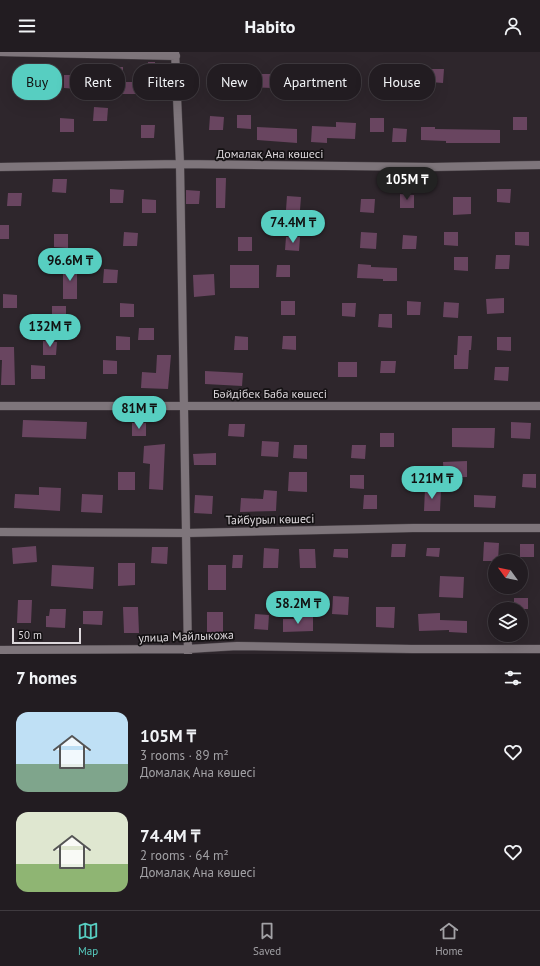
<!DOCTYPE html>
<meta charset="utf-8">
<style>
:root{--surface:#221c21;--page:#2e292e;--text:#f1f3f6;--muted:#a2a1a5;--line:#3f3a3f;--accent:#57cec1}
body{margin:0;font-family:"PT Sans",sans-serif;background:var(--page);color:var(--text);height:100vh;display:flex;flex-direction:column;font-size:15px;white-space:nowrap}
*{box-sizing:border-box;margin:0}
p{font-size:13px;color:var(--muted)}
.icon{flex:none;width:22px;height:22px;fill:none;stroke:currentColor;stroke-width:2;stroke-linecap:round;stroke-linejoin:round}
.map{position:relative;height:602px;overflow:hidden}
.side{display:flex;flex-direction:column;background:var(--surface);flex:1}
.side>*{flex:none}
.banner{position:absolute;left:12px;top:12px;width:516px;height:36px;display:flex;gap:8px}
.needle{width:26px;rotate:303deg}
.controls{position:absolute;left:488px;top:502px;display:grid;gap:8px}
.controls a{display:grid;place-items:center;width:40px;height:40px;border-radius:50%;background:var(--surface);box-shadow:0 4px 16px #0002,0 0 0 1px var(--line);font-size:20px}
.scale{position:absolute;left:12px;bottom:10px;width:69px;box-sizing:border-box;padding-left:4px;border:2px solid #ddd8dc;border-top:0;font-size:11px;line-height:14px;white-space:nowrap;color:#ddd8dc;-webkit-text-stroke:3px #141113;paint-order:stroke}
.price{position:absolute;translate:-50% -34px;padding:0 9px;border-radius:14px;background:var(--accent);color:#111;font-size:13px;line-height:26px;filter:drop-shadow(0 1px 2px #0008)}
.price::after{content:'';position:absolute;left:50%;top:24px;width:12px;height:9px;margin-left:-6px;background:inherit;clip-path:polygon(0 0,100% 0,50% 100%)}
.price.active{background:#222;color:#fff}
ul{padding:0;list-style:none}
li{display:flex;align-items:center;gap:12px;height:100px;padding:0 16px}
li span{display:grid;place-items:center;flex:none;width:112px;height:80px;border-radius:12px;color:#555}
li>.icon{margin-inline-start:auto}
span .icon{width:48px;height:48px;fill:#fffc;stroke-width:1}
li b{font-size:17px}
h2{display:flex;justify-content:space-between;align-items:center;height:48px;padding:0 16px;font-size:17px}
.tag{padding:0 14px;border-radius:16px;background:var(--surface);box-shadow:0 4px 16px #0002,0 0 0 1px var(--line);font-size:14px;line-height:36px}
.tag.active{background:var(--accent);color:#111}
header{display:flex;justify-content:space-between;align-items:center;height:52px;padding:0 16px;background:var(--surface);font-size:18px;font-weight:700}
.dock{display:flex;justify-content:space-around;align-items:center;height:56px;border-top:1px solid var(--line);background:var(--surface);font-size:11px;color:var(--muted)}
.dock a{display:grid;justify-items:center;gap:2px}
.dock .active{color:var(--accent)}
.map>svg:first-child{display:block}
.building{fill:#694560}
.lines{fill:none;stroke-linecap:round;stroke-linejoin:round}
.street-casing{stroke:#4a4348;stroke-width:9}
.street{stroke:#7e757b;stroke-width:8}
.labels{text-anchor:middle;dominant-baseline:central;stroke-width:3.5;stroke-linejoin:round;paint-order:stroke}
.street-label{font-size:12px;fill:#ddd8dc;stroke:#141113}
</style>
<header><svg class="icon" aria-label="menu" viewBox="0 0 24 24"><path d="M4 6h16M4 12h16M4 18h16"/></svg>Habito<svg class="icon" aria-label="person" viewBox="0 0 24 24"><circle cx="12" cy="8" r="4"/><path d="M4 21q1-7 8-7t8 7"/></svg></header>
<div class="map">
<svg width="540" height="602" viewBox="0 0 540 602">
<rect width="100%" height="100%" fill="#2e262c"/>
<path class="building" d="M148,10H155V15H168V42H111V15H123V30H147Z
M324,16H338L337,30L323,29Z
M392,16L405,17V30H391Z
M430,17H444L443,31L430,30Z
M27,22H41L40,36L26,35Z
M238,22H272V36L246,35V37H238Z
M64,23H78V37L64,36Z
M94,55L108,56L107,69H93Z
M237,63H251V77L237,76Z
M210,64L224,65L223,78H209Z
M513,65H527V78H513Z
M60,66L74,67V80H60Z
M370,66H384V80H370Z
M336,70L356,71L355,87L327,86V91L311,90L312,74L336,75Z
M141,73H155L154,86H141Z
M257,75L297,77V91L257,88Z
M421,75H435V77L500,78V91H446V89L421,88Z
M393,76L407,77L406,90H392Z
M216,126H226L225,156H216Z
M53,127H67L66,141L52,140Z
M110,137L124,138L123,151H110Z
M497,137H511L510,151L497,150Z
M186,138L200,139L199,152H186Z
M8,141H22L21,154H7Z
M400,142L414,143V156H400Z
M287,144L301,145L300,158H286Z
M453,145H471V162L453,163Z
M142,147L156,148V161H142Z
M361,147H375L374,161L360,160Z
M0,173H9V187H0Z
M124,180L138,181L137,194H123Z
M361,180L377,181L376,197L360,196Z
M444,180H458V194L444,193Z
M515,180H529V194L515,193Z
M54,182H68V196L54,195Z
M403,183L417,184L416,197H402Z
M238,185H252V199H238Z
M286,185H300L299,199L285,198Z
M496,203H510L509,217H495Z
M454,205H468V219L454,218Z
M63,212H77V247H63Z
M358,212L371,213V215L397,216V229H383V227L357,226Z
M230,213H259V236H230Z
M277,213H290V225H276Z
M104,217L118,218L117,231H103Z
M214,222L215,243L194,245L193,223Z
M3,242L17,243V256H3Z
M504,246V261L487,262L486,247Z
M281,249H295V263H281Z
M407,249L421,250L420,263H407Z
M444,250L459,251L458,266L443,265Z
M120,251L134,252V265H120Z
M342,251H356L355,265L342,264Z
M52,254H66V268L52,267Z
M379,262H392V276L378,275Z
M139,276H154V288H138Z
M116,284L130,285V298H116Z
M235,284L248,285V298H234Z
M283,284H296V298L282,297Z
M458,284H472L471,298H469L468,317H454V303H457Z
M497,285H511V299L497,298Z
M43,289L57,290L56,303H43Z
M0,295H14L15,333H1L2,308H0Z
M157,303H171L168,337L141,336L142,320L156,321Z
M103,308L117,309V322H103Z
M381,309H396L395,321H380Z
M338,310H357V325H338Z
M31,313L45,314V327H31Z
M495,315H509L508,329L494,328Z
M205,319L243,321L242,334L205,332Z
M23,368L87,370L86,387L22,385Z
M511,370L531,371L530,387L511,386Z
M132,371H146V384H132Z
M229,372H245L244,385L228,384Z
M452,376H495L494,396L452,395Z
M380,381H394V395H380Z
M262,389L279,390L278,405L261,404Z
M165,392L163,438L149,437L150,412L143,411L144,394Z
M294,393H307V407L293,406Z
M352,393H366L365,407L351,406Z
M216,401V413H194L193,402Z
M467,409V425L444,426L443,410Z
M118,420H135V438H118Z
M289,420H307V440L288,439Z
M523,422H536V436L522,435Z
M350,423H364V437L350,436Z
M39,435L61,436L60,459L14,456L15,442L39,443Z
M425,437L441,438L440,459H424Z
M264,438L277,439L276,459L240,460L241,446L263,447Z
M82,442L103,443L102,461L81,460Z
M195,443L213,444L212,462L194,461Z
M364,443H377V457H363Z
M474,443L496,444L495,456L474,455Z
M484,490L499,491L498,509H483Z
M392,492H406L405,505H391Z
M520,492H534V505H520Z
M36,494L37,510L13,512L12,496Z
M152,495H168L167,512L151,511Z
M264,496L279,497L278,516H263Z
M427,496H440L439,505L426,504Z
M299,497H315L316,516H300Z
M334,497H348V506L333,505Z
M233,503H243L242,516H232Z
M118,511H135V533L118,534Z
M52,513L94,515L93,537L51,534Z
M208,513H226V538H208Z
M440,524L464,525L463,546L439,545Z
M333,544L349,545L348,563L332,562Z
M514,546H528V557H514Z
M18,548H32L31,571H17Z
M123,555H138L139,581H124Z
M376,555H395L394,576L376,575Z
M50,557H66L65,576L46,575V564H49Z
M83,559H103L102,573L83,572Z
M207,560H223V582L207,581Z
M440,561V568L467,569V581L449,580V578L419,579L418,562Z
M255,562L269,563L268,578L254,577Z
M300,565H313V579L283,580V567H299Z"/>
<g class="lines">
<defs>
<path id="street" d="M0,0L176,4
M175,0L180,112L188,602
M0,115L180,112L433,115L540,113
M0,354H540
M0,480L187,481L413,476H540
M0,598L188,597L237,594L412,597H540"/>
</defs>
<use href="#street" class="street-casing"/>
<use href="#street" class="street"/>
</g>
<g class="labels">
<g class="street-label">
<text x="270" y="101">Домалақ Ана көшесі</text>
<text x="270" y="341">Бәйдібек Баба көшесі</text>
<text transform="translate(270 467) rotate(-1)">Тайбурыл көшесі</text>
<text transform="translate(186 584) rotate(-2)">улица Майлыкожа</text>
</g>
</g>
</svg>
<div class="controls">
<a><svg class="needle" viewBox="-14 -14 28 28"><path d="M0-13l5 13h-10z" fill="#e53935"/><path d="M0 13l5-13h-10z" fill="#a2a1a5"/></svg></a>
<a><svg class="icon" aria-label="layers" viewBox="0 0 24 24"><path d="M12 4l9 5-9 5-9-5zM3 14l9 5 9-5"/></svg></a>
</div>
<div class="scale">50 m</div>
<b class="price active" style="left:407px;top:149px">105M ₸</b>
<b class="price" style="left:293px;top:192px">74.4M ₸</b>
<b class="price" style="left:70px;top:230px">96.6M ₸</b>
<b class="price" style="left:50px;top:296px">132M ₸</b>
<b class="price" style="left:139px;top:378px">81M ₸</b>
<b class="price" style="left:432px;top:448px">121M ₸</b>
<b class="price" style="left:298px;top:573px">58.2M ₸</b>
<div class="banner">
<a class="tag active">Buy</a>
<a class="tag">Rent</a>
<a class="tag">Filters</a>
<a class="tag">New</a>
<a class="tag">Apartment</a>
<a class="tag">House</a>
</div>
</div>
<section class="side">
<h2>7 homes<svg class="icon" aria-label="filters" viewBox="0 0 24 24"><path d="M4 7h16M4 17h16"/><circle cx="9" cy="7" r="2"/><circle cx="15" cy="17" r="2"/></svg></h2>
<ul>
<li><span style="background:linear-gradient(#bfe0f5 65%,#7fa58c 0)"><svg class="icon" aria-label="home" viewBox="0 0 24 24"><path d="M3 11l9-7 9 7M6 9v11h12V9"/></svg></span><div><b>105M ₸</b><p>3 rooms · 89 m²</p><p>Домалақ Ана көшесі</p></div><svg class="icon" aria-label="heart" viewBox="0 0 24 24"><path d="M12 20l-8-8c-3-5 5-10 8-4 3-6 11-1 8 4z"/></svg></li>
<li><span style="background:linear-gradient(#dfe7d0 65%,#8fb573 0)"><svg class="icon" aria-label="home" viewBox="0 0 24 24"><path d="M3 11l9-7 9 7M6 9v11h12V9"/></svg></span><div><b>74.4M ₸</b><p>2 rooms · 64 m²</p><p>Домалақ Ана көшесі</p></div><svg class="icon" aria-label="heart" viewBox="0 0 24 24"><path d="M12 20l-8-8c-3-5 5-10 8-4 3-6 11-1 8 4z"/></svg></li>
</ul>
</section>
<nav class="dock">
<a class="active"><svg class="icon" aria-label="map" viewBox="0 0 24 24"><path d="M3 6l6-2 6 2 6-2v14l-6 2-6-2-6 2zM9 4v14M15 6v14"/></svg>Map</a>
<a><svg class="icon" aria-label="saved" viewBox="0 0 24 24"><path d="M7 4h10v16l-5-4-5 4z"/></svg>Saved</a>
<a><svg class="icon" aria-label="home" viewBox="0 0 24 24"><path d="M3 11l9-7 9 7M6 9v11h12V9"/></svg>Home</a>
</nav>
